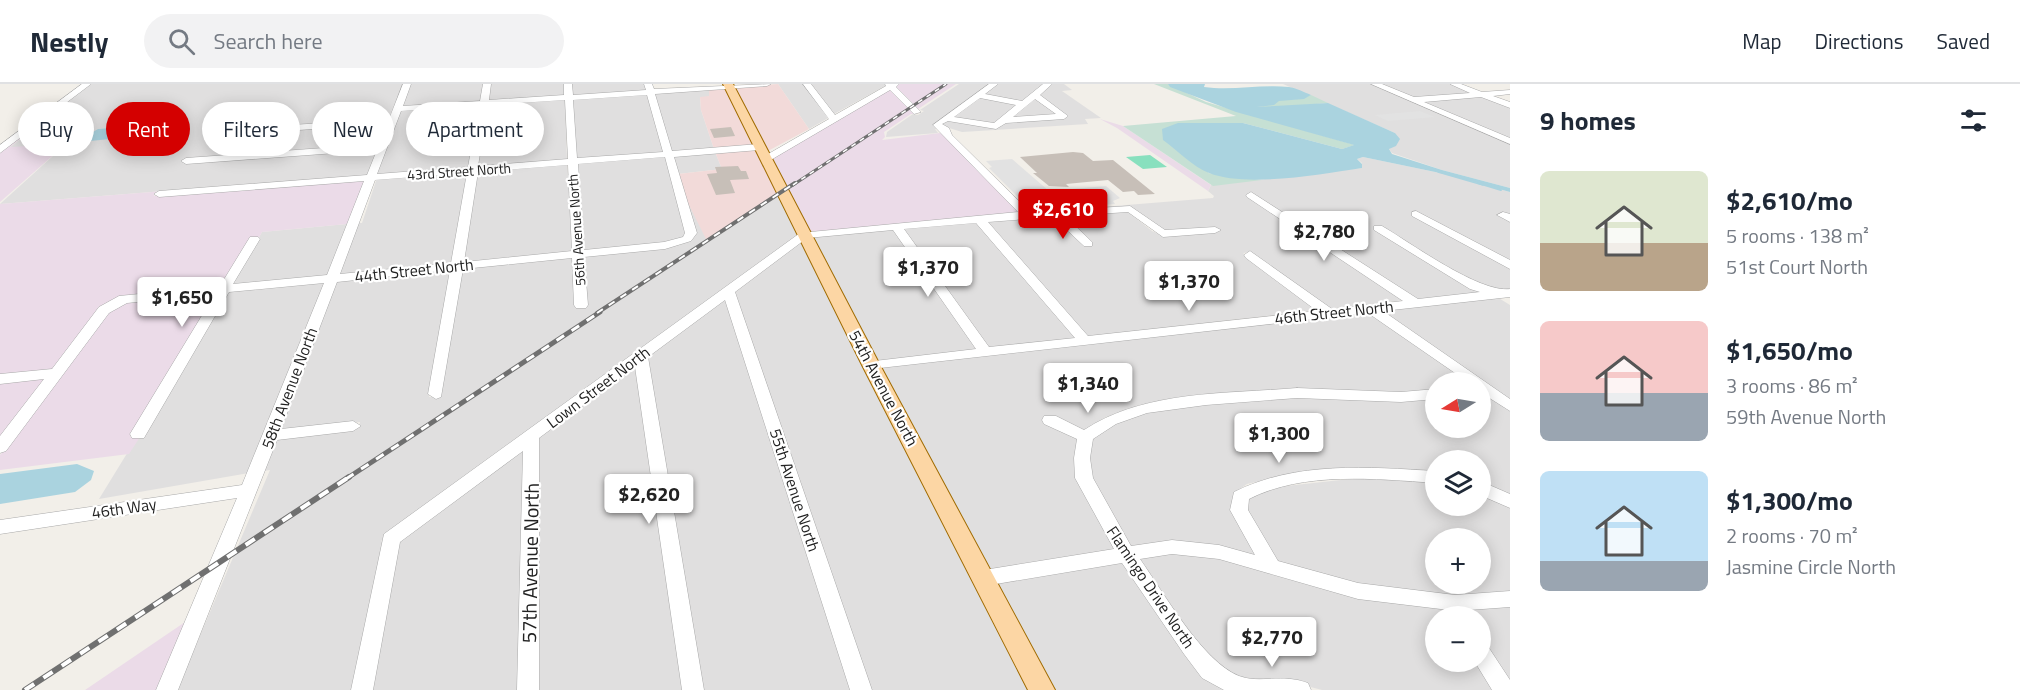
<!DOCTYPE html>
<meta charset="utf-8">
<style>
:root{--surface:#fff;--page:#f2f2f3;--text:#1f2937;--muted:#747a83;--line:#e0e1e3;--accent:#d40000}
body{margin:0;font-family:"Titillium Web",sans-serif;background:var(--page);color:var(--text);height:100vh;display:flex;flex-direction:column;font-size:22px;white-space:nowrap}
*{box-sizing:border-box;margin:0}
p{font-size:20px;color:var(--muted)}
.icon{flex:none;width:33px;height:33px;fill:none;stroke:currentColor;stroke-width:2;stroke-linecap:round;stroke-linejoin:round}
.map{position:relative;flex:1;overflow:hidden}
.details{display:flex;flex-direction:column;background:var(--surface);width:510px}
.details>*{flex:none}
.hud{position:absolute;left:18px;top:18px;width:570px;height:54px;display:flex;gap:12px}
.needle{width:39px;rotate:259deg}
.controls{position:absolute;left:1425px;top:288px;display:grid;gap:12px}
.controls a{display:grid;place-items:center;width:66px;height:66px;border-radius:50%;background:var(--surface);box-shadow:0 3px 15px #0003;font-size:30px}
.price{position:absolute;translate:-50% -51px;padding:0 14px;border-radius:6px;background:#fff;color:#222;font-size:20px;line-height:39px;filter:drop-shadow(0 2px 3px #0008)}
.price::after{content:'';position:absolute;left:50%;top:36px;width:18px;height:14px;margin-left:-9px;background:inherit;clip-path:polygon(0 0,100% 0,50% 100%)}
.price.selected{background:var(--accent);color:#fff}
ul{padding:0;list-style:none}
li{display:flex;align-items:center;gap:18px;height:150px;padding:0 30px}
li span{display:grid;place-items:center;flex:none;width:168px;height:120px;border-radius:9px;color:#555}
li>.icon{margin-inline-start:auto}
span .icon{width:72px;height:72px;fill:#fffc;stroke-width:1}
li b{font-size:26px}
h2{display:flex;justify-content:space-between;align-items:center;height:72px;padding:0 30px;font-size:26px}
.chip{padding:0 21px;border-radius:27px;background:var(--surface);box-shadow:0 3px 15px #0003;font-size:21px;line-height:54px}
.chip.selected{background:var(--accent);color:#fff}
header{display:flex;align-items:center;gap:36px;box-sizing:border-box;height:84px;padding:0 30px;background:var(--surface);border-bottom:2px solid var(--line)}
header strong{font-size:28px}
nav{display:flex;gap:33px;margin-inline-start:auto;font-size:21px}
.search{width:420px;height:54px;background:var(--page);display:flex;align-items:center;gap:15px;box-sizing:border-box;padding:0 21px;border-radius:33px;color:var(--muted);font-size:22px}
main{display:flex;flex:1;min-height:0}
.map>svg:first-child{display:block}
.residential{fill:#e0dfdf;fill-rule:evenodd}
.commercial{fill:#f2dad9}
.industrial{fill:#ebdbe8}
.wetland{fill:#c6e0d4}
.pitch{fill:#88e0be}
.parking{fill:#e2e2e2}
.water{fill:#aad3df}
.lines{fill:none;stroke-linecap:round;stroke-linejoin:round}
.stream-far1{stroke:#aad3df;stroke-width:1.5}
.stream{stroke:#aad3df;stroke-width:2}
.building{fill:#c7bfb8}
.minor-casing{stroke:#a9a9a9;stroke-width:1}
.major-casing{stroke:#a06b00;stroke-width:2}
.minor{fill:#fff;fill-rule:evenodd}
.major{fill:#fcd6a4;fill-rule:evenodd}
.rail-far3-casing{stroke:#707070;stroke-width:3}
.rail-far2-casing{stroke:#707070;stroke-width:4}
.rail-far1-casing{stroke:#707070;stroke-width:5}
.rail-casing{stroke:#707070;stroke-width:6}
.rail-far3{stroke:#fff;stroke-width:1.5;stroke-dasharray:5;stroke-linecap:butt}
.rail-far2{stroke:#fff;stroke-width:2;stroke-dasharray:7;stroke-linecap:butt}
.rail-far1{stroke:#fff;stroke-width:3;stroke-dasharray:9;stroke-linecap:butt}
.rail{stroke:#fff;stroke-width:4;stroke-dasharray:11;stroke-linecap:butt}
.labels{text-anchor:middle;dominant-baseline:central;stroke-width:4.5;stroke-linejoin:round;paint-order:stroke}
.far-street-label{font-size:14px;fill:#222;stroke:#fff}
.street-label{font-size:16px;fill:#222;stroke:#fff}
.near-street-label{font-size:20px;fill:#222;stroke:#fff}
</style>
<header>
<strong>Nestly</strong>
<div class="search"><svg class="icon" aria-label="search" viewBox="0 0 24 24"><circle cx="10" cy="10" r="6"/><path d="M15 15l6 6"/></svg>Search here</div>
<nav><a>Map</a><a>Directions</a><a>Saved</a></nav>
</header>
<main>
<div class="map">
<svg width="1510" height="606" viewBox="0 0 1510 606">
<rect width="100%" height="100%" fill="#f2efe9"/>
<path class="residential" d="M90,0H404L389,36L207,50L388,38L378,62L183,76L181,78L377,65L367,91L0,120L65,61L9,64ZM154,40L107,55L90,56L98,45Z
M410,0H484L481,18L401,23Z
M490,0H565V13L487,18Z
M571,0H644L646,7L571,12Z
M778,0H804L830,33L809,45Z
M810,0H886L887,1L834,30Z
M959,0H1064L1072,6L1062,7L1101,34L1085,35L1088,40L962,48L949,44L935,45L938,49L886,53L887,48L913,30L918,31L924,27L920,26Z
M1283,0H1371L1510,59V104L1442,86L1392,69L1389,65L1395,49Z
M1378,0H1451L1477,10L1413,15Z
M709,5L710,13H700L701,26L714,65L671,69L653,9Z
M647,9L664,69L575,76L572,14Z
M1481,12L1510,23V55L1417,16Z
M565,15L567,77L476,84L487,20Z
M480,20L468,85L375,91L400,25Z
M715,68L722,85L678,90L672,71Z
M665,72L687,149L684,155L677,157L583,168L575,79Z
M1363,73L1440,89L1510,108V133L1502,129L1496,130L1510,137V179L1419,130L1413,131L1510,184V206L1495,207L1476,201L1381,144H1374L1468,202L1486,208L1414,216L1269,120L1263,121L1405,216L1327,225L1250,168L1243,169L1318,226L1085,253L984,136L1054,132L1085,161L1092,160L1062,132L1127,127L1152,147L1161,151L1172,152L1219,147L1215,144L1164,148L1130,123L1055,129H1028L1213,114L1214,112L1208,107L1211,101L1362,84V79L1357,75Z
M567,80L574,169L461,179L475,87Z
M468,87L452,180L337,192L356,139H362L377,94Z
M779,109L800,150L381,457L383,458L353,606H177L270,386L263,387L276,354L359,344L360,338L279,347L336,196L451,184L429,313L441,312L461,183L680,161L693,155L685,113Z
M976,137L1077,254L988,264L901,144Z
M347,140L327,193L231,201L262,148Z
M893,145L978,266L875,278L809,152Z
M802,156L1033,606H870L733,206Z
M326,197L249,389L99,415L228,205Z
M726,212L853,606H701L646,271Z
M1497,213L1510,221V317L1377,226Z
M1368,227L1471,298H1436L1435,307L1398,310L1203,312L1140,321L1106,333L1083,348L1048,332L1042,336L1079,354L1117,466L988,487L878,284Z
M636,279L685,606H537V353Z
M1481,308L1510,326V414L1481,398L1480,376H1436L1435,390L1269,395L1247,400L1233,410L1232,425L1260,474L1130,464L1090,394L1089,375L1091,355L1115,339L1148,327L1209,319L1300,312L1435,314L1436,344H1480Z
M525,363L520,606H370L398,456Z
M1368,393L1435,397L1436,422H1480L1481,406L1510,423V510L1451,513L1357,502L1277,479L1247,427V414L1277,403ZM1436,454H1480V500H1436Z
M1175,468L1191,469L1449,523L1454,532H1436V578H1478L1497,606H1322L1288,597L1250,598L1216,584L1136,474Z
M1123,476L1227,606H1050L993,498Z
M1510,521V602L1501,591L1481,552L1480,532H1470L1465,524Z"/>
<path class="commercial" d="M778,0L809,45L766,68L733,3Z
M727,4L755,62L714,65L701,26L700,13L709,12V5Z
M757,64L779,109L707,157L685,113L678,90L722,85L715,68Z"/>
<path class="industrial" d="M898,0H956L918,25L894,2Z
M890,4L915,30H911L884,48L885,53L882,56L940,49L945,52L1021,130L808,148L770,76Z
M1100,35L1123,42L1211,101L1208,107L1117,44Z
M31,46L10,63L66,60L0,118V68Z
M367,91L155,109L154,112L365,95L347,140L262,148L250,170L259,154H250L221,202L124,212L51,287L0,293V120Z
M218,206L130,353H140L129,370L0,386V371L110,226L118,220Z
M46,293L0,355V298Z
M188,536L159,606H85Z"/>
<path class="wetland" d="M1154,0H1168L1206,18L1355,61L1342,65L1243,39L1231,40L1208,89L1262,96L1213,102L1123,42L1236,32Z
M1311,11L1328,19L1270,24L1256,22C1266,22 1272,18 1281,16C1292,15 1301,16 1311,11Z"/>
<path class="pitch" d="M1150,71L1167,83L1143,85L1126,73Z"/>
<path class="parking" d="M1420,27L1435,33L1388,37L1375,31Z
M1012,75L1049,107L1106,102L1120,114L1113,117L1115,120L1064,124L1061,122L1042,124L1043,126L1038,127L1030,125L989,84L992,83L986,77Z"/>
<path class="water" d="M1168,0H1205L1204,3C1232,7 1262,0 1289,3C1296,4 1304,8 1311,11L1304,15L1279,17L1274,21L1257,23L1328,19L1395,49L1400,55L1396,62L1389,65L1392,70L1442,86L1510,104V108L1440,89L1363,73L1357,75L1362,80V84C1321,90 1247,104 1209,89C1193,83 1177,66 1163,56L1162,45L1178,39H1243L1342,65L1354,61L1236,28L1170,3Z
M154,40L156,44L150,51L90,57L93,48L98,45Z
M77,380L94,387L91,396L75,408L0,420V390Z"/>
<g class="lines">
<path class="stream-far1" d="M1438,88L1483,101"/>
<path class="stream" d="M1478,99L1501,106"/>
</g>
<path class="building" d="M731,43L735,52L714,54L710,45Z
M1073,68L1083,69L1093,77L1113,76L1155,110L1138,111L1134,107L1123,108L1108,96L1066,100L1069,103L1049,102L1033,89H1037L1020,73Z
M738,82L741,87H746L749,95L730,96L735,109L716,111L707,90L717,89L715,83Z"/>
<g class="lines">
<defs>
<path id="minor" d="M82,0H91L0,69V61Z
M403,0H411L403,22L480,17L483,0H491L489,16L564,11V0H572L573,11L646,6L644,0H652L654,5L771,0L767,2L655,10L672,67L759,60L764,63L759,66L674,73L697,149L691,157L665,165L584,173L588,221L586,224H576L574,221L572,174L463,185L441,313L436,315L428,310L450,186L337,198L281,345L353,337L361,342L353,347L277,356L178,606H156L237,414L0,450V436L242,401L324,199L229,208L144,354H132L130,350L215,210L127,219L109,229L6,367L0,369V352L44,295L0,300V290L52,285L99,223L119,212L220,202L250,153H258L260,155L233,200L327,191L364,97L159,113L154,110L159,107L367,91L377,66L186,80L181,77L186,74L379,60L387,40L211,52L206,49L211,46L389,35ZM647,11L663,68L577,74L573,16ZM565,16L568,75L478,82L488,21ZM479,22L468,83L377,90L401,27ZM665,73L685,149L683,153L664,158L584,166L578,80ZM568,81L572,167L464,178L478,88ZM467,89L451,179L340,190L375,96Z
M803,0H811L835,31L886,2L885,0H899L896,3L921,28L914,30L890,6L769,77H763V73L829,35Z
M989,0H998L985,10L1022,17L1043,0H1052L1040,11L1068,32L1064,35L1006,39L996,45L948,37L942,40L949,44L952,51L1030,128L1130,122L1165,146L1215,143L1221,146L1215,149L1163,153L1128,128L1065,132L1092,158V162H1084L1053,133L988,138L1088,252L1317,227L1246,174L1244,171L1250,167L1332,225L1403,217L1247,113L1246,111L1251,108L1418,215L1480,208L1470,205L1374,146V142H1382C1411,159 1479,209 1510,205V213L1383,227L1510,315V327L1480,308V298H1468L1368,229L871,285L866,284L864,281L866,278L976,265L893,146L807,154L735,208L872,606H850L725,216L648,273L704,606H682L635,283L539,354V606H517L523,367L400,458L373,606H351L384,450L800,149L1018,128L933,41ZM980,14L1016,21L994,39L954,33ZM1035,15L1056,30L1013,33ZM976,139L1075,254L989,263L904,145Z
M1371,0H1382L1414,13L1470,9L1450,0H1461L1482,8L1510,6V10L1493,12L1510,18V24L1481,13L1424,18L1510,54V60Z
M1416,127L1510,176V185L1412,132V128Z
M1503,128L1510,130V138L1497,131Z
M1297,304L1401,308L1436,305V315L1401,318L1297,314L1206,321L1147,329L1116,340L1093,355L1090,374L1093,394L1131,462L1172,456L1219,461L1255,471L1230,426L1234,408C1296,377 1368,383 1436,387V399C1375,395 1304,387 1249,415L1248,426L1278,477L1358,499L1455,511L1510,507V523L1469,526L1472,532H1452L1449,526L1358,515L1219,475L1172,470L1140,475C1164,509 1202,577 1239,592C1260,600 1282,589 1308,599L1311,606H1224L1202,594L1184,570L1122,479L984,502L977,499L974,494L977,489L984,486L1114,465L1075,394L1074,374L1077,355L1044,340L1042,336L1044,332H1056L1084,346C1145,306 1227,310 1297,304Z
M1480,397L1510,410V424L1480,411Z
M1480,558L1487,561L1510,596V606H1492L1475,578H1480Z"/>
<path id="major" d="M723,0H733L880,281L1055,606H1028L862,281Z"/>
</defs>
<use href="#minor" class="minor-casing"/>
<use href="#major" class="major-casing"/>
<use href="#minor" class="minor"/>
<use href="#major" class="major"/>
<defs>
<path id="rail-far3" d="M793,101L946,0"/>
<path id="rail-far2" d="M597,229L795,99"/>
<path id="rail-far1" d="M346,395L600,228"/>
<path id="rail" d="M25,606L349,393"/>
</defs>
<use href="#rail-far3" class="rail-far3-casing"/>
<use href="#rail-far2" class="rail-far2-casing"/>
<use href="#rail-far1" class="rail-far1-casing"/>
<use href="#rail" class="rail-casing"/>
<use href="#rail-far3" class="rail-far3"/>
<use href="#rail-far2" class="rail-far2"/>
<use href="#rail-far1" class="rail-far1"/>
<use href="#rail" class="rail"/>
</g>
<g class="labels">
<g class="far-street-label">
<text transform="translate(459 87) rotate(-4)">43rd Street North</text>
<text transform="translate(576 146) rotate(-94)">56th Avenue North</text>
</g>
<g class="street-label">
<text transform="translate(414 186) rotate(-6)">44th Street North</text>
<text transform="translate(1334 228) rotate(-6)">46th Street North</text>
<text transform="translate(598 303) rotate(-37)">Lown Street North</text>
<text transform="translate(289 304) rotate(-69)">58th Avenue North</text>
<text transform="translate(884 304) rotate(62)">54th Avenue North</text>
<text transform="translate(795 406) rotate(72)">55th Avenue North</text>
<text transform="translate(124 424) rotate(-8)">46th Way</text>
<text transform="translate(1151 503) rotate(56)">Flamingo Drive North</text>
</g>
<g class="near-street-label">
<text transform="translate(530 479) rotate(-89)">57th Avenue North</text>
</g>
</g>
</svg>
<div class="controls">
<a><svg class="needle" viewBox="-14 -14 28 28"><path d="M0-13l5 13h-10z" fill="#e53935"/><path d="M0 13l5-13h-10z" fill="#747a83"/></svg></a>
<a><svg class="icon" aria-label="layers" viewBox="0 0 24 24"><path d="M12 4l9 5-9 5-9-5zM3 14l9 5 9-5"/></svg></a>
<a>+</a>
<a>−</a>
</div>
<b class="price selected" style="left:1063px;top:156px">$2,610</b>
<b class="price" style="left:1324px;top:178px">$2,780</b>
<b class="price" style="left:928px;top:214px">$1,370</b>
<b class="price" style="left:1189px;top:228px">$1,370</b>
<b class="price" style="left:182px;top:244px">$1,650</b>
<b class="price" style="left:1088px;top:330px">$1,340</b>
<b class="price" style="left:1279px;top:380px">$1,300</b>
<b class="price" style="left:649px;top:441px">$2,620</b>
<b class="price" style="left:1272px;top:584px">$2,770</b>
<div class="hud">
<a class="chip">Buy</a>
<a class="chip selected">Rent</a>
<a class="chip">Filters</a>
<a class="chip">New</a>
<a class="chip">Apartment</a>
</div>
</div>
<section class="details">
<h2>9 homes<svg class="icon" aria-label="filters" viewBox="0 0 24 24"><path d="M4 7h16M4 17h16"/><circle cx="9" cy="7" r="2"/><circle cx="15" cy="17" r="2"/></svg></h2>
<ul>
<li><span style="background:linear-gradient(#dfe7d0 60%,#b9a48a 0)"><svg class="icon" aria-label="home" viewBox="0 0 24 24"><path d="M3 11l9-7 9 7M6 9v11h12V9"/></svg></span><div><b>$2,610/mo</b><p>5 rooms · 138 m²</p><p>51st Court North</p></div></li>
<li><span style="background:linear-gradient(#f6c9c9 60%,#9aa5b1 0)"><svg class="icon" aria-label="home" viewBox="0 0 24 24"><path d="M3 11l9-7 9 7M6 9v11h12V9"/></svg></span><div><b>$1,650/mo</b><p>3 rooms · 86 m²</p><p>59th Avenue North</p></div></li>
<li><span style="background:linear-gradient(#bfe0f5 75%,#9aa5b1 0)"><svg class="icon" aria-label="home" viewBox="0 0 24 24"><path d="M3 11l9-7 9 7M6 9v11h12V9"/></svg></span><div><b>$1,300/mo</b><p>2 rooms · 70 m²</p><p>Jasmine Circle North</p></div></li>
</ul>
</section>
</main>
